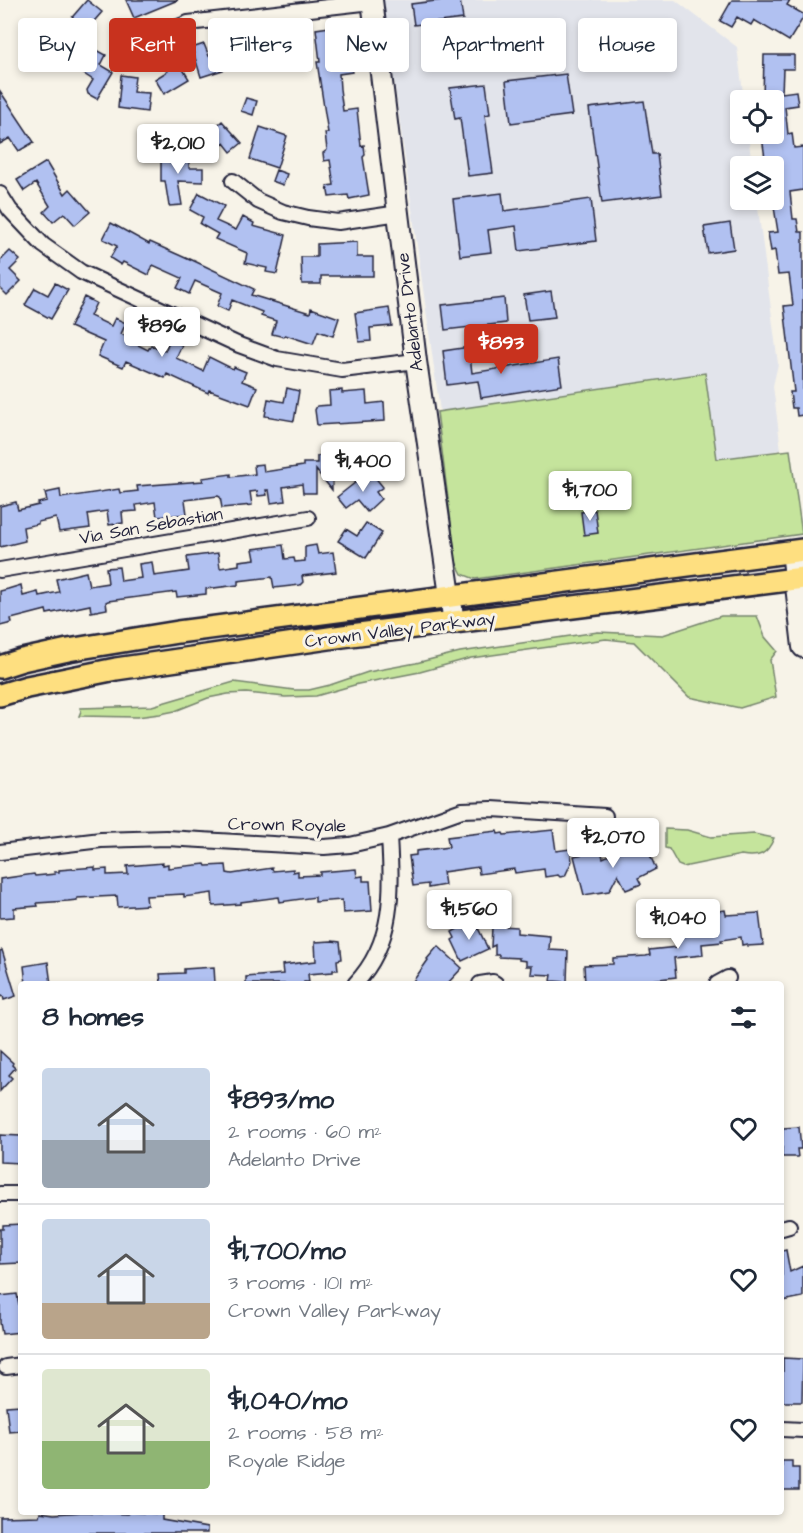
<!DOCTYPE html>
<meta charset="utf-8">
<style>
:root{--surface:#fff;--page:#f2f2f3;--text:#1f2937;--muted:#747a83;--line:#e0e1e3;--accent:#c8321e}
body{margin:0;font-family:"Architects Daughter",sans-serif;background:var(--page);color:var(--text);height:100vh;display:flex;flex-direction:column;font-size:22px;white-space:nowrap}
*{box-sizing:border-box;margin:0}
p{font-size:20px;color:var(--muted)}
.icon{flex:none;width:33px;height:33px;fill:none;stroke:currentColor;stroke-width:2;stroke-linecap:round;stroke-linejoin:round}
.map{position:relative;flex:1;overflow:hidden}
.panel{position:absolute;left:18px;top:981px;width:766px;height:534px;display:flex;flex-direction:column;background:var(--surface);border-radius:6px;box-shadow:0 3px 9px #0003}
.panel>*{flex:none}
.top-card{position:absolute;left:18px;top:18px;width:768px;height:54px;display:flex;gap:12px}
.fabs{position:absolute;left:730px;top:90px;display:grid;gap:12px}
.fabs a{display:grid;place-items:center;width:54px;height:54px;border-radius:6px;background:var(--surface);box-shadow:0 3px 9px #0003;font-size:30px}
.price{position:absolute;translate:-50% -51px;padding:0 14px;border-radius:6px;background:#fff;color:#222;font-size:20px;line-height:39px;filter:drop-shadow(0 2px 3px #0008)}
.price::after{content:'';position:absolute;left:50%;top:36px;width:18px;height:14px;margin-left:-9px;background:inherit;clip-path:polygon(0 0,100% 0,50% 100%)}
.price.active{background:var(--accent);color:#fff}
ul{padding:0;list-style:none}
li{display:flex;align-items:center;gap:18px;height:150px;padding:0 24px}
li+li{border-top:2px solid var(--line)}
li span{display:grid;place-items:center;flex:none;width:168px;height:120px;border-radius:6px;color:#555}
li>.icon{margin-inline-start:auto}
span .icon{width:72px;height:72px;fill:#fffc;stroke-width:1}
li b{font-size:26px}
h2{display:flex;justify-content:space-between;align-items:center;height:72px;padding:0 24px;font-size:26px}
.pill{padding:0 21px;border-radius:6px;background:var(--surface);box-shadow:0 3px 9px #0003;font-size:21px;line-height:54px}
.pill.active{background:var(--accent);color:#fff}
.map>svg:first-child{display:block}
.built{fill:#e2e4eb}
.green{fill:#c5e49c;stroke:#74836c;stroke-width:1.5}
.building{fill:#b1c1f1;stroke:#22223b;stroke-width:1.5}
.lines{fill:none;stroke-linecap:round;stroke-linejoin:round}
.street-casing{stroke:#22223b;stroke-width:18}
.secondary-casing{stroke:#22223b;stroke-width:24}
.primary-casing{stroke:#22223b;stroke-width:26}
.street{stroke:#f7f3e8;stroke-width:14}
.secondary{stroke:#f7f3e8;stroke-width:20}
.primary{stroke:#fedf80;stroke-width:21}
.labels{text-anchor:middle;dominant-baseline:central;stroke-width:6;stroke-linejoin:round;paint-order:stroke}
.street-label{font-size:18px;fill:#22223b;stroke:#f7f3e8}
</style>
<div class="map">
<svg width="803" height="1533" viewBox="0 0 803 1533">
<rect width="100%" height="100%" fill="#f7f3e8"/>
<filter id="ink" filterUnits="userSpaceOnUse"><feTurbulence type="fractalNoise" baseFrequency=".0167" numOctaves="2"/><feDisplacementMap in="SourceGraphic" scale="12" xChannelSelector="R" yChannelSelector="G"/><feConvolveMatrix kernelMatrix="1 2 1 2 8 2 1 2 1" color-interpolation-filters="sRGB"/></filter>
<g filter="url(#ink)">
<path class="built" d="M383,0H675L737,47L744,100H741V134H748L752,166H741V200H757L778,364L773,386L781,450L717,459L705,373L440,411Z"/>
<path class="green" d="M705,373L717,459L790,450L802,534L475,579L462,574L456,562L437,412Z
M721,616H757L765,637L777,651L770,660L776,697L740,708L689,697L634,642L606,639L471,658L420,672L358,684L316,696L285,697L246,693L228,694L208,698L175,711L160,714L137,717L79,716L81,711L80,708L152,706L234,682L294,690H309L330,685L368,672L416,663L460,652L598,632L663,635Z
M665,829L687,830L711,837L754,834L774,838C767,855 759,858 741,855L683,867L678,865L669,849L665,848Z"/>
<path class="building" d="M87,0L102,12L82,35L68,22Z
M126,0H178L134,18Z
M444,0H460L463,19L414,25L411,4Z
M732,0H790L787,5L803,14V18L789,41L754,20L751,25L737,17L731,27L720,21Z
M336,26L337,41L348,40L352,72L339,74L340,89L343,111L357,109L361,146L364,145L365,155L363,157L369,195L349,199L348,195L329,197L327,186L334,185L330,160L324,161L323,153L327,150L325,133H328L317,62H320L316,29Z
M275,35L277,66L250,69L247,51L263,49L261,37Z
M204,44L209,56L224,52L229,68L201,77L192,48Z
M95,49L106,55L101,65L113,72L97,99L88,94L87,90L93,80L81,72Z
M173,53L189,79L164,94L155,79L168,71L162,59Z
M764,55H794V69H783L782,93L796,91L798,105L785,107L788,134L792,133L794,148L803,147V190L790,192L793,219H797L799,232H803V415L797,416L796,408H792L790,392H794L784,306L793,305L789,274L778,275L775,250L771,251L768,233L778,232L774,207V164L766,165L762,137L774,136V100H763Z
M566,74L572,115L511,123L506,81Z
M121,75L135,77L133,92L149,93L147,112L118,108Z
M486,84L490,114L485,115L493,173L468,176L460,118L455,119L450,88Z
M0,91L34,142L19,151L10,138L0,144Z
M246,98L257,101L253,115L241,111Z
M644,101L652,154H657L662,195L602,203L589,108Z
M222,121L242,143L231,152L224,143L213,153L195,133L203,126L209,133Z
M260,127L287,136L277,168L250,159Z
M170,152L189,153V168H203V182L178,181L182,205L169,206L165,181H161V159H170Z
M46,162L65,194L70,189L90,212L75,225L64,213L53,222L44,212L50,206L36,183L24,191L17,180Z
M276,170L287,174L283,185L272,181Z
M199,193L224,206L216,221L236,230L243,217L254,223L253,226L286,235L277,274L266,272L267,268L245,263L247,253L215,239L218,234L200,224L203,217L190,210Z
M502,193L504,211L591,199L596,241L519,251L516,226L488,230L491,252L460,256L453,199Z
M111,223L149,244L150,242L190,260V259L254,289L251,295L310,313L311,308L339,318L333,336L318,331L313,344L285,335L284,337L272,334L276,321L261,316L262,312L232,300L228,311L217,306L222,293L195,281L189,294L177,288L182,278L153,265L149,275L123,262L121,265L110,258L117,246L103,239Z
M730,223L734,249L708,253L704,227Z
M357,242V257H373V276H321V284H302L301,257H317V244Z
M10,251L20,260L10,270L21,281L7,295L0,288V261Z
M55,283L68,290L51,319L25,305L35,288L48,295Z
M551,291L555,317L528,320L524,295Z
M84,297L96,303L90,316L111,326L115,318L126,323L121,334L127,337L126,339L148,350L151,345L165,351L170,339L182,345L176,358L203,371L209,357L233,369L234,367L246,372L242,381L257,387L250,405L209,390L208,393L167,374L165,378L126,361L123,367L98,356L104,342L70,327Z
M504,298L506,323L445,330L442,305Z
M389,308L392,326L370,328L371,341L359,342L355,313Z
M469,347L472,373L558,359L562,385L481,398L478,381L447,385L443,351Z
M287,388L299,391L294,421L265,416L268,399L284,402Z
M342,390V393L366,391L367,404L384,402L385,421L317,425L315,410L317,406L330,405L329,391Z
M331,455L332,490L316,470V493H303L302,484L283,487L285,501L271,503L269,490H266L267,495L258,496L257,491L250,492L252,505L222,508L220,497L218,496L185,500L187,514L157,517L155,502L136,505L137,511L122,512L123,523L109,525L107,511L88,514L90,528L59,532L56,518L38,522V524L23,527L25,541L0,547V506L16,502L18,510L39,505L38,503L47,501L45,493L60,490L61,498L119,489L120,493L138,491L137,486L203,481L202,478L231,474V477L255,474L254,465L263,464L264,472L303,466V463H317V456Z
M370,471L383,487L376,492L381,499L367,512L357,500L346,508L337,497Z
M595,510L598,533L584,535L581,512Z
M366,523L382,533L366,558L338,541L346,529L357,536Z
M283,545L285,559L294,558L295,562L305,561V547L316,545L318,554L333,552L336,572L302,576L303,582L300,585L274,588L272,577L238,581V585L206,589V594L177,597L176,592L108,601L106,602L107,609L91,612L90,605L47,614L46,610L11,619L12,623L0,626V591L8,589L21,585L23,596L38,592L39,596L59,592L56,579L86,572L89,586L108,583L106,568L119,567L121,581L141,578L139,564L152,562L154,576L189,571L187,557L218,553L220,568L239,565V561L255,559L253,549Z
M553,830L556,851L570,849L572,861L565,876L560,877L558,875L545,877L544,869L515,873L514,869L479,874L478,867L443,872L445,885L428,888V884L413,886L409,856L416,855V851L449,847L447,837L497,831L498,834L503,833L504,835Z
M638,846L639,849L646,846L656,869L638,878L641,884L626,890L618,874L609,891L584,895L574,856L601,850L603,858L627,847L628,850Z
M163,863V865L168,864V868L205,864L206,866L226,865L227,873L232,874L272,868L273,871L293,869V872L298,871V876L320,875V872L356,869L357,877L363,876V881H370L372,911L343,913L342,900L315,902V897L280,902L279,897L241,902V904L213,906L212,893L184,897V894L146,896L147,905L118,907L117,896L77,898V900L68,901L37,903L38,906L14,908V917L0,918V879L34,874L35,876L55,874L54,872H59V870L95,867V870L107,869V875L128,874L127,866Z
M725,910L726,915L759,913L763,945L747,946V944L742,945L741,937L721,940L722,942L702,944L703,955L674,958L676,977L643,981V984H585L584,965L613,964V958L646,956L650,955L649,950L677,947L675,928L682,927V924L706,921V913Z
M470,922L473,927L477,926L488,949L462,961L452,940L455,938L452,932Z
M500,926L517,927V933L550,936L549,950L568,951L567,982L551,981L552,975L531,974L532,966H526V961L519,960V958L499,957V955H495V945L491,947L492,927Z
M332,941L340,942L342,959L337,960L338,970H333V972L308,974L309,982H304V984H246V977L283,974L282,965L316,961L315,942Z
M438,946L462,968L447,984H411L428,960L427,959Z
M2,950L16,996L4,1000L3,996L0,997V951Z
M48,962L51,984H26L24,966Z
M214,967L215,984H161L160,974L184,973V969Z
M0,1051L13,1063L12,1065L15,1068L9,1075L12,1078L0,1091Z
M799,1127L801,1149H797L798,1157H782L783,1128Z
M0,1135L21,1136V1163L0,1162Z
M21,1224V1263L0,1264V1229H3V1225Z
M786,1250L790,1272L803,1266V1297L782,1301V1251Z
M17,1294L21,1315V1332L2,1334L0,1323V1296Z
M783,1358L803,1359L802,1402H783Z
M21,1405V1431L9,1432L6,1406Z
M782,1461H792V1468H799V1490H782Z
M40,1512L54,1514L84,1512L128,1514V1512L162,1514V1520L207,1528V1533H0V1517L39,1516Z"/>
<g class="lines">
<defs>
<path id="street" d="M132,46L188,23L372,2
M233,181L258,201L283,212L308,218L338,222L399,213
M0,194L10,210L43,245L81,272L239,345L277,359L342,370L416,361
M0,570L308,518
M0,852L101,840L166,838L324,847L350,845L389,836L462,810L492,809L605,816
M355,984C395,942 392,890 389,836
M480,984L493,982L496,984
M717,984L728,978
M0,1194H21
M782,1228L789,1226
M6,1367L21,1365
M782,1429L803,1430"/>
<path id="secondary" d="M372,0L416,361L454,623
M792,551L803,647"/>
<path id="primary" d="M0,667L22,660L68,650L178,632L803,550
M0,695L27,687L116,669L343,636L803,578"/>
</defs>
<use href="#street" class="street-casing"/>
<use href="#secondary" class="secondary-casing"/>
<use href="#primary" class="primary-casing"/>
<use href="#street" class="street"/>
<use href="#secondary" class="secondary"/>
<use href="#primary" class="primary"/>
</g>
</g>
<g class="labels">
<g class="street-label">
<text transform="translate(410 312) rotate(-97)">Adelanto Drive</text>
<text transform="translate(151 526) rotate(-10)">Via San Sebastian</text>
<text transform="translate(400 630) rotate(-7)">Crown Valley Parkway</text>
<text transform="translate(287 825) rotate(1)">Crown Royale</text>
</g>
</g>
</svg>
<div class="fabs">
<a><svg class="icon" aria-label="locate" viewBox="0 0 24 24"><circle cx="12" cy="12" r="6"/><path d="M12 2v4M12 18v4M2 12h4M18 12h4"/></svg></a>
<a><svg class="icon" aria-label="layers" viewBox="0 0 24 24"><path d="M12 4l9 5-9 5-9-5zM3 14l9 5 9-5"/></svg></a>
</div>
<b class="price" style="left:178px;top:175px">$2,010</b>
<b class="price" style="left:162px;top:358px">$896</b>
<b class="price active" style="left:501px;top:375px">$893</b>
<b class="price" style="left:363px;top:493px">$1,400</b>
<b class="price" style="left:590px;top:522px">$1,700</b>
<b class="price" style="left:613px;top:869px">$2,070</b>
<b class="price" style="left:469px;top:941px">$1,560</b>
<b class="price" style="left:678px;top:950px">$1,040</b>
<div class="top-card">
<a class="pill">Buy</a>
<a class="pill active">Rent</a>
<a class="pill">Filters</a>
<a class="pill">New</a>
<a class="pill">Apartment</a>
<a class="pill">House</a>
</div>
<section class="panel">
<h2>8 homes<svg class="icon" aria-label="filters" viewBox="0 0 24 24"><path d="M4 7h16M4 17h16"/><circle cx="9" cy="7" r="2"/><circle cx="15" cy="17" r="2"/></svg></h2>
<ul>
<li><span style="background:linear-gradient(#c9d6e8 60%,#9aa5b1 0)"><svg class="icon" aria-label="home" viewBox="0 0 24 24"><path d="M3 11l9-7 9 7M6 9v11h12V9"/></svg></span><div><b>$893/mo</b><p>2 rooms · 60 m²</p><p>Adelanto Drive</p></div><svg class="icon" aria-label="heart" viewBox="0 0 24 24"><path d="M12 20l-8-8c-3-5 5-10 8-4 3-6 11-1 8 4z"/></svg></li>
<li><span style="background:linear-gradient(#c9d6e8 70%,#b9a48a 0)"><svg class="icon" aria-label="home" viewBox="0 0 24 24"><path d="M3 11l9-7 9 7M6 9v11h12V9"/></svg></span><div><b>$1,700/mo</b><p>3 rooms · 101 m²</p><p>Crown Valley Parkway</p></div><svg class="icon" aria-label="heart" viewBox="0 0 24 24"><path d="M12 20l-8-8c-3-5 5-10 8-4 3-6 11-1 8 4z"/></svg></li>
<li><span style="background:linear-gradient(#dfe7d0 60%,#8fb573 0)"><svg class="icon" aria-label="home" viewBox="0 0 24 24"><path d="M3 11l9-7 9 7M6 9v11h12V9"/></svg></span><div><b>$1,040/mo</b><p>2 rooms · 58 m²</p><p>Royale Ridge</p></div><svg class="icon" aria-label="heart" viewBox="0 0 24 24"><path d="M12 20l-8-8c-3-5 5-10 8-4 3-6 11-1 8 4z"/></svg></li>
</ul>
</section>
</div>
